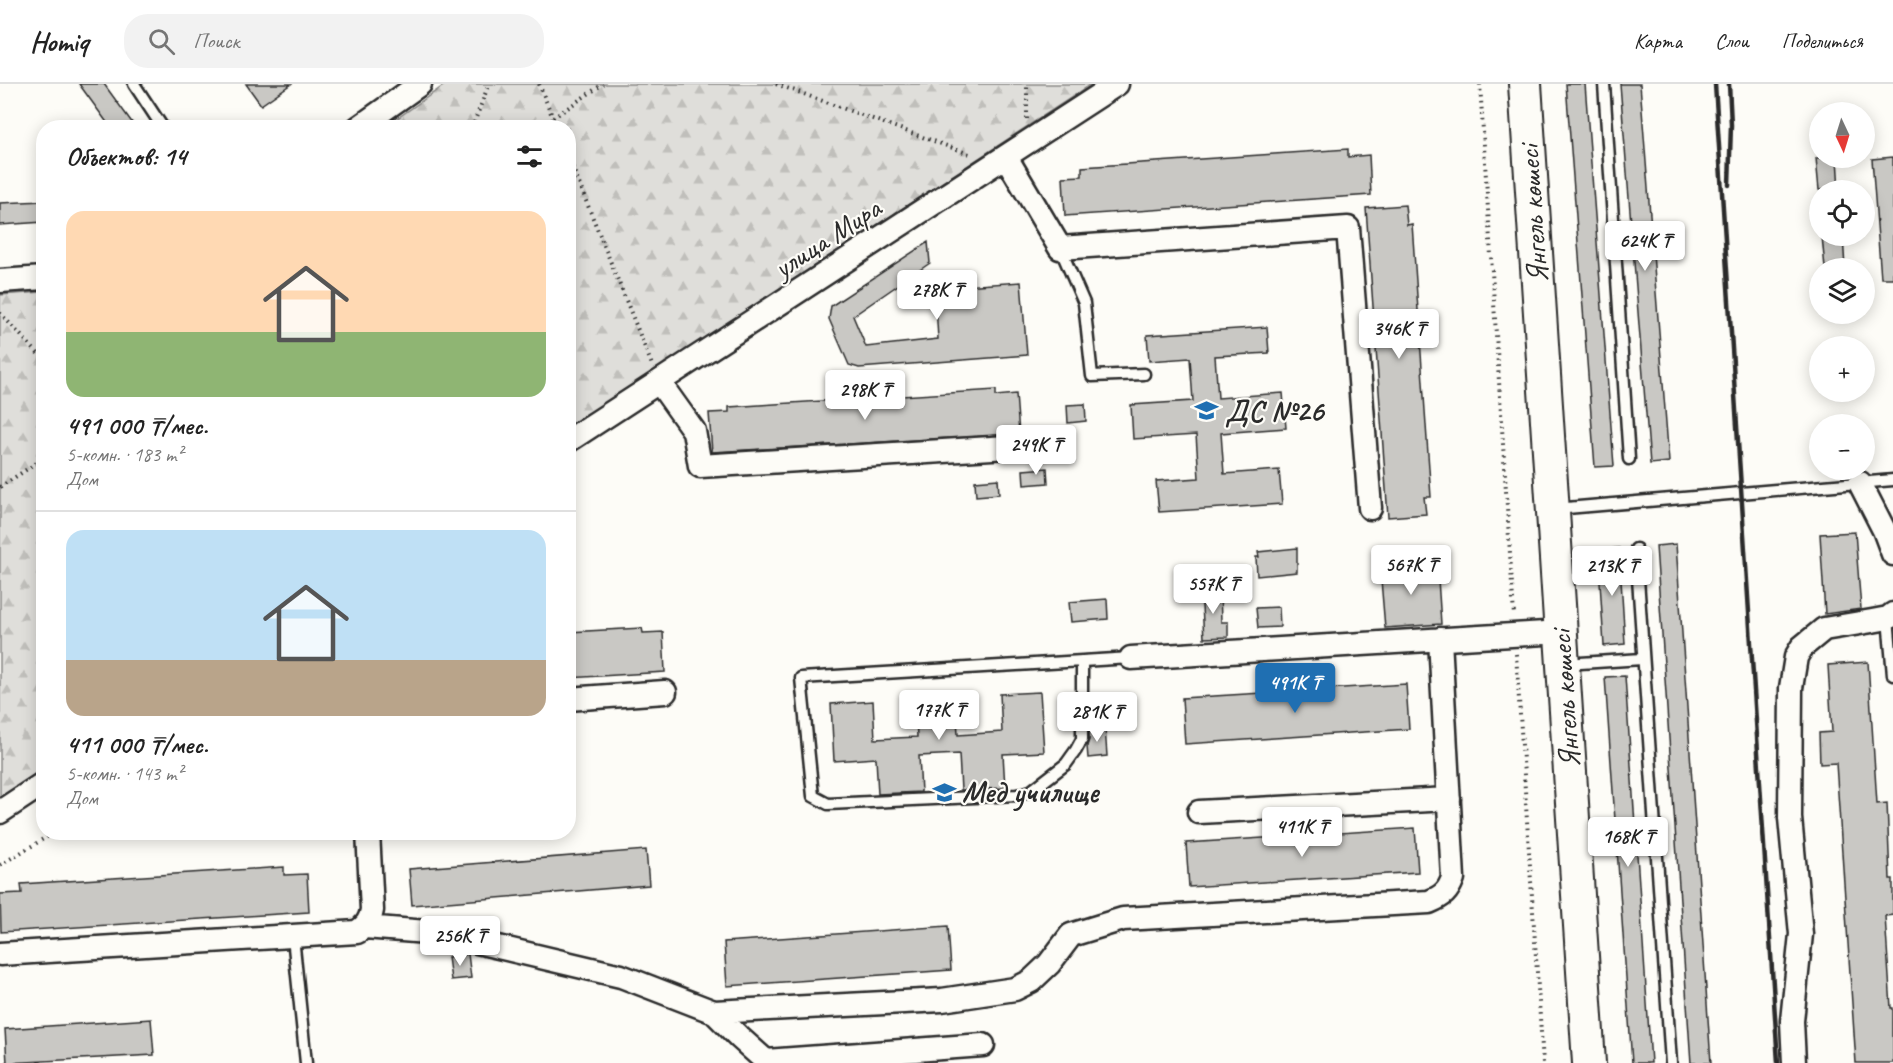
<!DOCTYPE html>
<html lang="ru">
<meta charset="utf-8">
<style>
:root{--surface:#fff;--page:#f2f2f2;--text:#222;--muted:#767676;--line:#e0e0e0;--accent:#1f6fb2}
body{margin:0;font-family:Caveat,sans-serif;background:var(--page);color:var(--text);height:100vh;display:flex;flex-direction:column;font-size:22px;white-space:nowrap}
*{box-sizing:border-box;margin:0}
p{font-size:20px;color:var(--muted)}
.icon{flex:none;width:33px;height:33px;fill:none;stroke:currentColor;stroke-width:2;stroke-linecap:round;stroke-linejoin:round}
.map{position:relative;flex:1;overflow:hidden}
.panel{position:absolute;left:36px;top:36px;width:540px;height:720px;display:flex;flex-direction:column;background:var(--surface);border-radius:24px;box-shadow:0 3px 15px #0003}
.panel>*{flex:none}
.needle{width:39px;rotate:176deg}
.buttons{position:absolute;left:1809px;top:18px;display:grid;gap:12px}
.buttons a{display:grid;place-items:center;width:66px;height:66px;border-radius:50%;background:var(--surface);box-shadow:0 3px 15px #0003;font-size:30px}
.price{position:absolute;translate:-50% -51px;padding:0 14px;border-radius:6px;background:#fff;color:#222;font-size:20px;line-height:39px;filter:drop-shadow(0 2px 3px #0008)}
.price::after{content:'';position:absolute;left:50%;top:36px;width:18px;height:14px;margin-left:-9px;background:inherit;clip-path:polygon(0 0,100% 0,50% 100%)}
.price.on{background:var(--accent);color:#fff}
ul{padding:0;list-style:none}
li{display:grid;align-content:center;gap:12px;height:318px;padding:0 30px}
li+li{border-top:2px solid var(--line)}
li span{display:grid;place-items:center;height:186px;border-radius:18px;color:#555}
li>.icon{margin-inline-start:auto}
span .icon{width:108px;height:108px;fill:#fffc;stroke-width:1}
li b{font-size:26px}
h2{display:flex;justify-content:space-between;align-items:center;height:72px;padding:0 30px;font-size:26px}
header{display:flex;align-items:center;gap:36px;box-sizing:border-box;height:84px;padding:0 30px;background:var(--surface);border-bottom:2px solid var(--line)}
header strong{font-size:28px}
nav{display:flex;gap:33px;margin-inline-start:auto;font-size:21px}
.search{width:420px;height:54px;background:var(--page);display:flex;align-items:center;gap:15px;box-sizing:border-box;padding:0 21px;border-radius:24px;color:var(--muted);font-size:22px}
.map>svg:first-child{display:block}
.forest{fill:url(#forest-firs);stroke:#858482;stroke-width:1.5}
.building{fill:#c9c8c4;stroke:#2b2b2b;stroke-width:1.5}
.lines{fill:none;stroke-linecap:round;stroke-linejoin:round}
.lane-casing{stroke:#2b2b2b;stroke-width:15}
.street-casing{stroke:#2b2b2b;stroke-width:27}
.secondary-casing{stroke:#2b2b2b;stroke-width:36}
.path{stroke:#2b2b2b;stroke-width:4;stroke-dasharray:1.5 4.5;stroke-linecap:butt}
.lane{stroke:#fdfcf7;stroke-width:10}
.street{stroke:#fdfcf7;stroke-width:22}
.secondary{stroke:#fdfcf7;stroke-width:32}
.rail{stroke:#2b2b2b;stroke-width:4.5}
.labels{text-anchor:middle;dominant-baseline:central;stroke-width:4.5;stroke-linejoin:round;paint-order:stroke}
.street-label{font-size:30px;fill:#2b2b2b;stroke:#fdfcf7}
.poi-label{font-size:30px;font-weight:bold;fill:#2b2b2b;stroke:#fdfcf7;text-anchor:start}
</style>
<header>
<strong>Homiq</strong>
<div class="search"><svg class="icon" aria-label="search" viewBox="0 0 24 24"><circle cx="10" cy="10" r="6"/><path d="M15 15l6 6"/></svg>Поиск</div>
<nav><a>Карта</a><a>Слои</a><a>Поделиться</a></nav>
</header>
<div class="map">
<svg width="1893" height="979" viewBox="0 0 1893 979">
<defs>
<pattern id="forest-firs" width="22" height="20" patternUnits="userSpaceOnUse" patternTransform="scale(1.5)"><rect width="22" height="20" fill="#dfdeda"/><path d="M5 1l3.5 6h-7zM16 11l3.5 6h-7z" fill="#c0bfbb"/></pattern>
</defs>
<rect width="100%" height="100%" fill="#fdfcf7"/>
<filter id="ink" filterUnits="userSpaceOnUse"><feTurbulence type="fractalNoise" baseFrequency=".0167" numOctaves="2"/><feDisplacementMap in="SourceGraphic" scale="12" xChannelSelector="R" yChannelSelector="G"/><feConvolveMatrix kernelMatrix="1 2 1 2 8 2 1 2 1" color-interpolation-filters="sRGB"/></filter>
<g filter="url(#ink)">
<path class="forest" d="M446,0H1092L569,343L568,44L385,43Z
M43,208V686L0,715V211Z"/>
<path class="building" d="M79,0H104L136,44H111Z
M246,0H291L261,21Z
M1566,0H1585L1614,382L1595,383Z
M1620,0H1640L1669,378L1650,380Z
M1348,65V73L1369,71L1371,111L1065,132L1063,93L1082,92V83Z
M1893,73V194H1881L1872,75Z
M1816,74H1837L1839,106H1819Z
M44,117V138L0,141V119Z
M1405,121L1407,141L1412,140L1431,413H1424L1426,430L1388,433L1366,124Z
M1822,152H1843L1845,184H1825Z
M928,158L930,179L853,232L866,263L938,255L935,204L1021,198L1027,271L859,284L849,281L829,235L831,222Z
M1267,243L1269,269L1215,272L1218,314L1283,309L1286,344L1221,349L1224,390L1279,386L1282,420L1159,428L1156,397L1199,394L1196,351L1133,355L1131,321L1193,317L1190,274L1149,277L1147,251Z
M996,306V312L1016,310L1019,350L712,368L709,329L729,328V323Z
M1085,320L1086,337L1068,339L1067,321Z
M1047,384L1048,399L1024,401L1023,386Z
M998,395L999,410L976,412L975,397Z
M1855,448L1861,525L1825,530L1820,450Z
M1676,460L1711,979H1691L1656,462Z
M1297,464V488L1257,492L1256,473H1259L1258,468Z
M1619,464L1625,560L1604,562L1598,466Z
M1437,480L1441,540L1385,544L1380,484Z
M1201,506H1220L1221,538H1228V553L1204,554Z
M1107,515L1108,535L1071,538L1069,518Z
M1279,523L1280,543L1258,544L1256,524Z
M642,544L643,549L663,548L665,588L568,594V548Z
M1868,578L1877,720L1887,719L1890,795H1893V831L1885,832L1891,924H1893V979H1856L1836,679L1820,680L1819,649L1832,648L1828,581Z
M1625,592L1651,979H1632L1605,593Z
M1406,600L1409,645L1185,660L1182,614Z
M1040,608L1044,668L1003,670L1005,704L961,706L959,670L919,672L921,708L878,710L876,674L834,677L831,620L873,617L875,655L917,653L915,615L956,613L958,651L1002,648L1000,610Z
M1105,643L1107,672L1088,674L1087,662L1089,656V644Z
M1415,744L1418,788L1189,803L1186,759Z
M646,766L649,801L412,821L409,785Z
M284,783V791L307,790L309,828L1,848L0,810L22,809L21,800Z
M948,842L951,886L727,902L724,858Z
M468,870L471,894L451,896L448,873Z
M151,935L154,971L7,979L5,945Z"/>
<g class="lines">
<defs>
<path id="lane" d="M134,0L163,44
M1604,0L1629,375
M1060,164L1084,219L1092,292L1144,290
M1555,425L1893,396
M1636,465L1671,979
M1888,534L1893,591
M1082,577V655L1076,666L1066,680L1031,707L1017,711L828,720L813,712L801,594L1131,574
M1565,580L1642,575
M293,853L306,979"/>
<path id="street" d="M358,44L420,0
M1006,73L1060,164L1348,144L1370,424
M0,197L44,194
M659,298L694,347L700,382L1008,363
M568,357L1117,0
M1860,399L1884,446L1893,470
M1131,574L1561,548
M568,615L665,608
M0,728L44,699
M1199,728L1449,715
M365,843L439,849L621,892L714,928L942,916L1015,905L1031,897L1049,880L1071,851L1123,835L1429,818C1443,812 1448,808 1453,794L1440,555
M0,870L357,848C366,842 370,837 372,826L368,748
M714,928L740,954L768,979
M766,977L983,961
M1794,979L1792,937L1801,850L1790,734L1791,604L1796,573L1802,563L1824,545L1872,537L1888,534L1893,530"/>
<path id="secondary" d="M1525,0L1589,979"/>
</defs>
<use href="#lane" class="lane-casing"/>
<use href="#street" class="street-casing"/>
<use href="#secondary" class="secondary-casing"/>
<path class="path" d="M539,0L557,44
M776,0L972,71
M1480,0L1514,532
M1027,35V0
M472,44L489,0
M538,44L603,0
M568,72L652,281
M0,229L44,276
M0,403L44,374
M1516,570L1543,979
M0,781L55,748"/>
<use href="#lane" class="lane"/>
<use href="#street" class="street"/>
<use href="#secondary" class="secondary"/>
<path class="rail" d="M1715,0L1778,979
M1729,0L1731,41L1729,101"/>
</g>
</g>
<defs>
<symbol id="school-bare" viewBox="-9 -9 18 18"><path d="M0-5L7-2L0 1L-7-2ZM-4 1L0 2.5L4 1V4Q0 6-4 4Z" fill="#1f6fb2" stroke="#fdfcf7" stroke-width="2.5" paint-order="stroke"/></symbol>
</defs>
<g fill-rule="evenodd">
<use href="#school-bare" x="1190" y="310" width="33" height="33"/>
<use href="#school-bare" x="928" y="692" width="33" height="33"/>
</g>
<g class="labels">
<g class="street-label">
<text transform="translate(1533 130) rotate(-94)">Янгель көшесі</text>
<text transform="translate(827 154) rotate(-33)">улица Мира</text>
<text transform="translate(1565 615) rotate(-94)">Янгель көшесі</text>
</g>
<g class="poi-label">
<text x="1225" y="327">ДС №26</text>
<text x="962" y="708">Мед училище</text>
</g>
</g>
</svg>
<div class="buttons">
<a><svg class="needle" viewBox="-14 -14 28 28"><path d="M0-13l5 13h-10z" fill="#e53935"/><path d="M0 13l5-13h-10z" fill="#767676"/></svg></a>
<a><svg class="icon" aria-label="locate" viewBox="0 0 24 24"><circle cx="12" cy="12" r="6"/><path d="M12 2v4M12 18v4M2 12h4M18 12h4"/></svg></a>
<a><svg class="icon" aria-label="layers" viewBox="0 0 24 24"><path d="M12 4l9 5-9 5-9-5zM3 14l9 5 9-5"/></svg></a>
<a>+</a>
<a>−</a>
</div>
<b class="price" style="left:1645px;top:188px">624K ₸</b>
<b class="price" style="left:937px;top:237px">278K ₸</b>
<b class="price" style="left:1399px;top:276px">346K ₸</b>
<b class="price" style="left:865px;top:337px">298K ₸</b>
<b class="price" style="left:1036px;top:392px">249K ₸</b>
<b class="price" style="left:1411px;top:512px">567K ₸</b>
<b class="price" style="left:1612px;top:513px">213K ₸</b>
<b class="price" style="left:1213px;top:531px">557K ₸</b>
<b class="price on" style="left:1295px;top:630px">491K ₸</b>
<b class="price" style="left:939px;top:657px">177K ₸</b>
<b class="price" style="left:1097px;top:659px">281K ₸</b>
<b class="price" style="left:1302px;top:774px">411K ₸</b>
<b class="price" style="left:1628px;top:784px">168K ₸</b>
<b class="price" style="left:460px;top:883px">256K ₸</b>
<section class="panel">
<h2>Объектов: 14<svg class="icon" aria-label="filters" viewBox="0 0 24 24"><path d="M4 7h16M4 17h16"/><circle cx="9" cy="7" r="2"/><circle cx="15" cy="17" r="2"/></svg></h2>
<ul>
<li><span style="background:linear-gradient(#ffd9b3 65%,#8fb573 0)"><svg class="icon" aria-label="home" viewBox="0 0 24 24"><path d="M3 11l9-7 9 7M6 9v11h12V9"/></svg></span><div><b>491 000 ₸/мес.</b><p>5-комн. · 183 m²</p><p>Дом</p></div></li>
<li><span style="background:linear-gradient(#bfe0f5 70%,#b9a48a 0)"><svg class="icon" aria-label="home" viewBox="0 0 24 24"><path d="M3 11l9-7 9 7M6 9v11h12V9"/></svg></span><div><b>411 000 ₸/мес.</b><p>5-комн. · 143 m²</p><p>Дом</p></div></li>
</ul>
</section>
</div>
